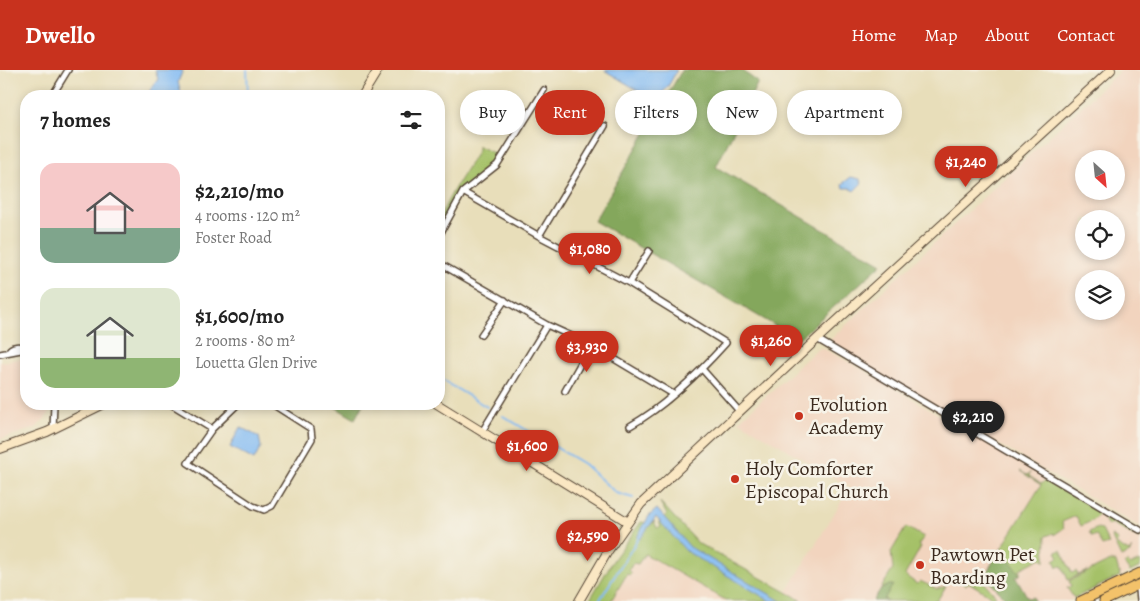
<!DOCTYPE html>
<meta charset="utf-8">
<style>
:root{--surface:#fff;--page:#f6f6f6;--text:#222;--muted:#767676;--accent:#c8321e}
body{margin:0;font-family:Alegreya,serif;background:var(--page);color:var(--text);height:100vh;display:flex;flex-direction:column;font-size:19px;white-space:nowrap}
*{box-sizing:border-box;margin:0}
p{font-size:16px;color:var(--muted)}
.icon{flex:none;width:28px;height:28px;fill:none;stroke:currentColor;stroke-width:2;stroke-linecap:round;stroke-linejoin:round}
.map{position:relative;flex:1;overflow:hidden}
.side{position:absolute;left:20px;top:20px;width:425px;height:320px;display:flex;flex-direction:column;background:var(--surface);border-radius:20px;box-shadow:0 2px 8px #0003}
.side>*{flex:none}
.hud{position:absolute;left:460px;top:20px;width:475px;height:45px;display:flex;gap:10px}
.needle{width:32px;rotate:153deg}
.tools{position:absolute;left:1075px;top:80px;display:grid;gap:10px}
.tools a{display:grid;place-items:center;width:50px;height:50px;border-radius:50%;background:var(--surface);box-shadow:0 2px 8px #0003;font-size:25px}
.price{position:absolute;translate:-50% -42px;padding:0 11px;border-radius:18px;background:var(--accent);color:#fff;font-size:16px;line-height:32px;filter:drop-shadow(0 1px 2px #0008)}
.price::after{content:'';position:absolute;left:50%;top:30px;width:15px;height:11px;margin-left:-8px;background:inherit;clip-path:polygon(0 0,100% 0,50% 100%)}
.price.active{background:#222;color:#fff}
ul{padding:0;list-style:none}
li{display:flex;align-items:center;gap:15px;height:125px;padding:0 20px}
li span{display:grid;place-items:center;flex:none;width:140px;height:100px;border-radius:15px;color:#555}
li>.icon{margin-inline-start:auto}
span .icon{width:60px;height:60px;fill:#fffc;stroke-width:1}
li b{font-size:21px}
h2{display:flex;justify-content:space-between;align-items:center;height:60px;padding:0 20px;font-size:21px}
.pill{padding:0 18px;border-radius:22px;background:var(--surface);box-shadow:0 2px 8px #0003;font-size:18px;line-height:45px}
.pill.active{background:var(--accent);color:#fff}
header{display:flex;align-items:center;gap:30px;box-sizing:border-box;height:70px;padding:0 25px;background:var(--accent);color:#fff}
header strong{font-size:24px}
nav{display:flex;gap:28px;margin-inline-start:auto;font-size:18px}
.map>svg:first-child{display:block}
.built{fill:#f2d4be;fill-rule:evenodd}
.green{fill:#a5c168;stroke:#707643}
.forest{fill:#84a75c;stroke:#60683d}
.water{fill:#83bbf3;stroke:#5f7288}
.lines{fill:none;stroke-linecap:round;stroke-linejoin:round}
.stream{stroke:#83bbf3;stroke-width:2}
.street-casing{stroke:#554535;stroke-width:8}
.secondary-casing{stroke:#554535;stroke-width:10}
.primary-casing{stroke:#554535;stroke-width:11}
.street{stroke:#fff;stroke-width:5}
.secondary{stroke:#fae7c3;stroke-width:8}
.primary{stroke:#f3c26a;stroke-width:9}
.poi-dot{fill:#c8321e;stroke:#f7f3e8;stroke-width:2}
.labels{text-anchor:middle;dominant-baseline:central;stroke-width:5;stroke-linejoin:round;paint-order:stroke}
.poi-label{font-size:20px;fill:#3b2a1e;stroke:#f7f3e8;text-anchor:start}
</style>
<header>
<strong>Dwello</strong>
<nav><a>Home</a><a>Map</a><a>About</a><a>Contact</a></nav>
</header>
<div class="map">
<svg width="1140" height="531" viewBox="0 0 1140 531">
<rect width="100%" height="100%" fill="#f7f3e8"/>
<filter id="ink" filterUnits="userSpaceOnUse"><feTurbulence type="fractalNoise" baseFrequency=".02" numOctaves="2"/><feDisplacementMap in="SourceGraphic" scale="10" xChannelSelector="R" yChannelSelector="G"/><feConvolveMatrix kernelMatrix="1 2 1 2 8 2 1 2 1" color-interpolation-filters="sRGB"/></filter>
<filter id="wash" filterUnits="userSpaceOnUse"><feTurbulence type="fractalNoise" baseFrequency=".0096" numOctaves="4" result="noise"/><feDisplacementMap in="SourceGraphic" scale="20" xChannelSelector="R" yChannelSelector="G"/><feGaussianBlur stdDeviation="1.12" result="paint"/><feColorMatrix in="noise" values="0 0 0 0 0 0 0 0 0 0 0 0 0 0 0 0 0 1.4 0 .05"/><feComposite in="paint" operator="in"/></filter>
<g filter="url(#wash)">
<rect width="100%" height="100%" fill="#e8deba"/>
<path class="built" d="M1121,0H1140V457L840,281L832,274L831,269ZM1084,89H1116V121H1084ZM1084,149H1116V181H1084ZM1084,209H1116V241H1084Z
M822,278L853,294L1140,463V497L1068,531H803L787,522L850,417L739,351L816,280Z
M26,288V334H49V344L36,358L0,369V292Z
M631,464L747,531H589Z"/>
<path class="green" d="M478,76L500,86L459,124L439,157C439,137 468,99 478,80Z
M1020,401L1027,405L1030,402L1029,406L1041,414L1048,409L1099,440C1098,450 1089,452 1081,456L1076,446L1062,452L1064,458L1054,465V463L1046,466L1045,492L1041,488L1020,499V505L1012,494L998,484L1041,415Z
M660,432L699,474L803,531H727L645,484L638,494L633,493L629,500L632,503L630,505L627,504L611,531H589L614,489L641,452L652,454L654,451L657,458L661,457L659,452L667,445Z
M1108,444L1140,463V469L1111,453L1108,456L1104,449Z
M906,457L924,467L918,475L921,477L905,505L917,514L920,511L937,519L946,516L937,531H886L880,520L893,499L891,482Z
M1098,458L1102,460L1109,474L1102,476L1096,465L1092,467L1089,462Z
M1111,466L1118,470L1116,474L1129,482L1132,478L1130,483L1121,487Z
M1061,480L1072,503L1076,501L1078,505L1087,501L1068,510L1062,496L1057,497L1054,490L1059,487L1056,482Z
M1110,491L1116,492L1120,506L1074,528L1067,518L1071,516L1069,511Z
M1140,491V497L1130,502L1124,494L1127,492L1130,495Z
M966,502L983,511L996,526L994,528L968,512L966,515L960,512Z"/>
<path class="forest" d="M682,0H741L758,12L716,97L882,194L798,269L594,151Z
M330,334H363L355,349Z
M998,484L1012,493L1020,505L1016,507L1028,528L1033,527L1035,531H1008L984,506Z
M889,515H893L884,529L886,531H873L880,520Z"/>
<path class="water" d="M155,0H183L178,12L182,26H146L158,9Z
M604,0H677C670,12 665,28 649,27Z
M851,107L860,109L862,113L854,121L850,118H844L842,114Z
M240,357L259,367L261,377L254,390L230,377Z
M657,439L690,477L781,531H770L686,481L656,447L640,469L637,467L649,446Z"/>
<g class="lines">
<path class="stream" d="M247,0L248,26
M439,308L487,337
M503,346L584,394L616,423L633,428
M599,531L639,467"/>
</g>
</g>
<g filter="url(#ink)">
<g class="lines">
<defs>
<path id="street" d="M52,26L68,0
M463,122L539,166L629,213L726,273C698,304 666,336 630,356
M439,166L463,122L497,95L544,20
M539,166L605,56
M439,193L547,255L591,275L673,324
M629,213L649,181
M481,265L505,230
M817,269L1140,460
M8,282C11,275 21,275 26,279
M0,284L26,279
M702,299L740,342
M565,321L591,275
M171,334L212,359
M238,334L212,359L188,393L253,436L264,440L272,436L312,369L311,359L272,334
M53,359L54,334
M483,360L547,255
M1139,520L1140,530"/>
<path id="secondary" d="M362,26L378,0
M437,334L628,452
M0,379L47,362L104,334
M579,531L608,481L641,434L817,269L1111,0"/>
<path id="primary" d="M1081,531L1140,503
M1104,531L1140,514"/>
</defs>
<use href="#street" class="street-casing"/>
<use href="#secondary" class="secondary-casing"/>
<use href="#primary" class="primary-casing"/>
<use href="#street" class="street"/>
<use href="#secondary" class="secondary"/>
<use href="#primary" class="primary"/>
</g>
</g>
<g class="poi-dot">
<circle cx="799" cy="346" r="5"/>
<circle cx="735" cy="409" r="5"/>
<circle cx="920" cy="495" r="5"/>
</g>
<g class="labels">
<g class="poi-label">
<text x="809" y="334">Evolution<tspan x="809" dy="23">Academy</tspan></text>
<text x="745" y="398">Holy Comforter<tspan x="745" dy="23">Episcopal Church</tspan></text>
<text x="930" y="484">Pawtown Pet<tspan x="930" dy="23">Boarding</tspan></text>
</g>
</g>
</svg>
<div class="tools">
<a><svg class="needle" viewBox="-14 -14 28 28"><path d="M0-13l5 13h-10z" fill="#e53935"/><path d="M0 13l5-13h-10z" fill="#767676"/></svg></a>
<a><svg class="icon" aria-label="locate" viewBox="0 0 24 24"><circle cx="12" cy="12" r="6"/><path d="M12 2v4M12 18v4M2 12h4M18 12h4"/></svg></a>
<a><svg class="icon" aria-label="layers" viewBox="0 0 24 24"><path d="M12 4l9 5-9 5-9-5zM3 14l9 5 9-5"/></svg></a>
</div>
<b class="price" style="left:966px;top:118px">$1,240</b>
<b class="price" style="left:590px;top:205px">$1,080</b>
<b class="price" style="left:771px;top:297px">$1,260</b>
<b class="price" style="left:587px;top:303px">$3,930</b>
<b class="price active" style="left:973px;top:373px">$2,210</b>
<b class="price" style="left:527px;top:402px">$1,600</b>
<b class="price" style="left:588px;top:492px">$2,590</b>
<div class="hud">
<a class="pill">Buy</a>
<a class="pill active">Rent</a>
<a class="pill">Filters</a>
<a class="pill">New</a>
<a class="pill">Apartment</a>
</div>
<section class="side">
<h2>7 homes<svg class="icon" aria-label="filters" viewBox="0 0 24 24"><path d="M4 7h16M4 17h16"/><circle cx="9" cy="7" r="2"/><circle cx="15" cy="17" r="2"/></svg></h2>
<ul>
<li><span style="background:linear-gradient(#f6c9c9 65%,#7fa58c 0)"><svg class="icon" aria-label="home" viewBox="0 0 24 24"><path d="M3 11l9-7 9 7M6 9v11h12V9"/></svg></span><div><b>$2,210/mo</b><p>4 rooms · 120 m²</p><p>Foster Road</p></div></li>
<li><span style="background:linear-gradient(#dfe7d0 70%,#8fb573 0)"><svg class="icon" aria-label="home" viewBox="0 0 24 24"><path d="M3 11l9-7 9 7M6 9v11h12V9"/></svg></span><div><b>$1,600/mo</b><p>2 rooms · 80 m²</p><p>Louetta Glen Drive</p></div></li>
</ul>
</section>
</div>
